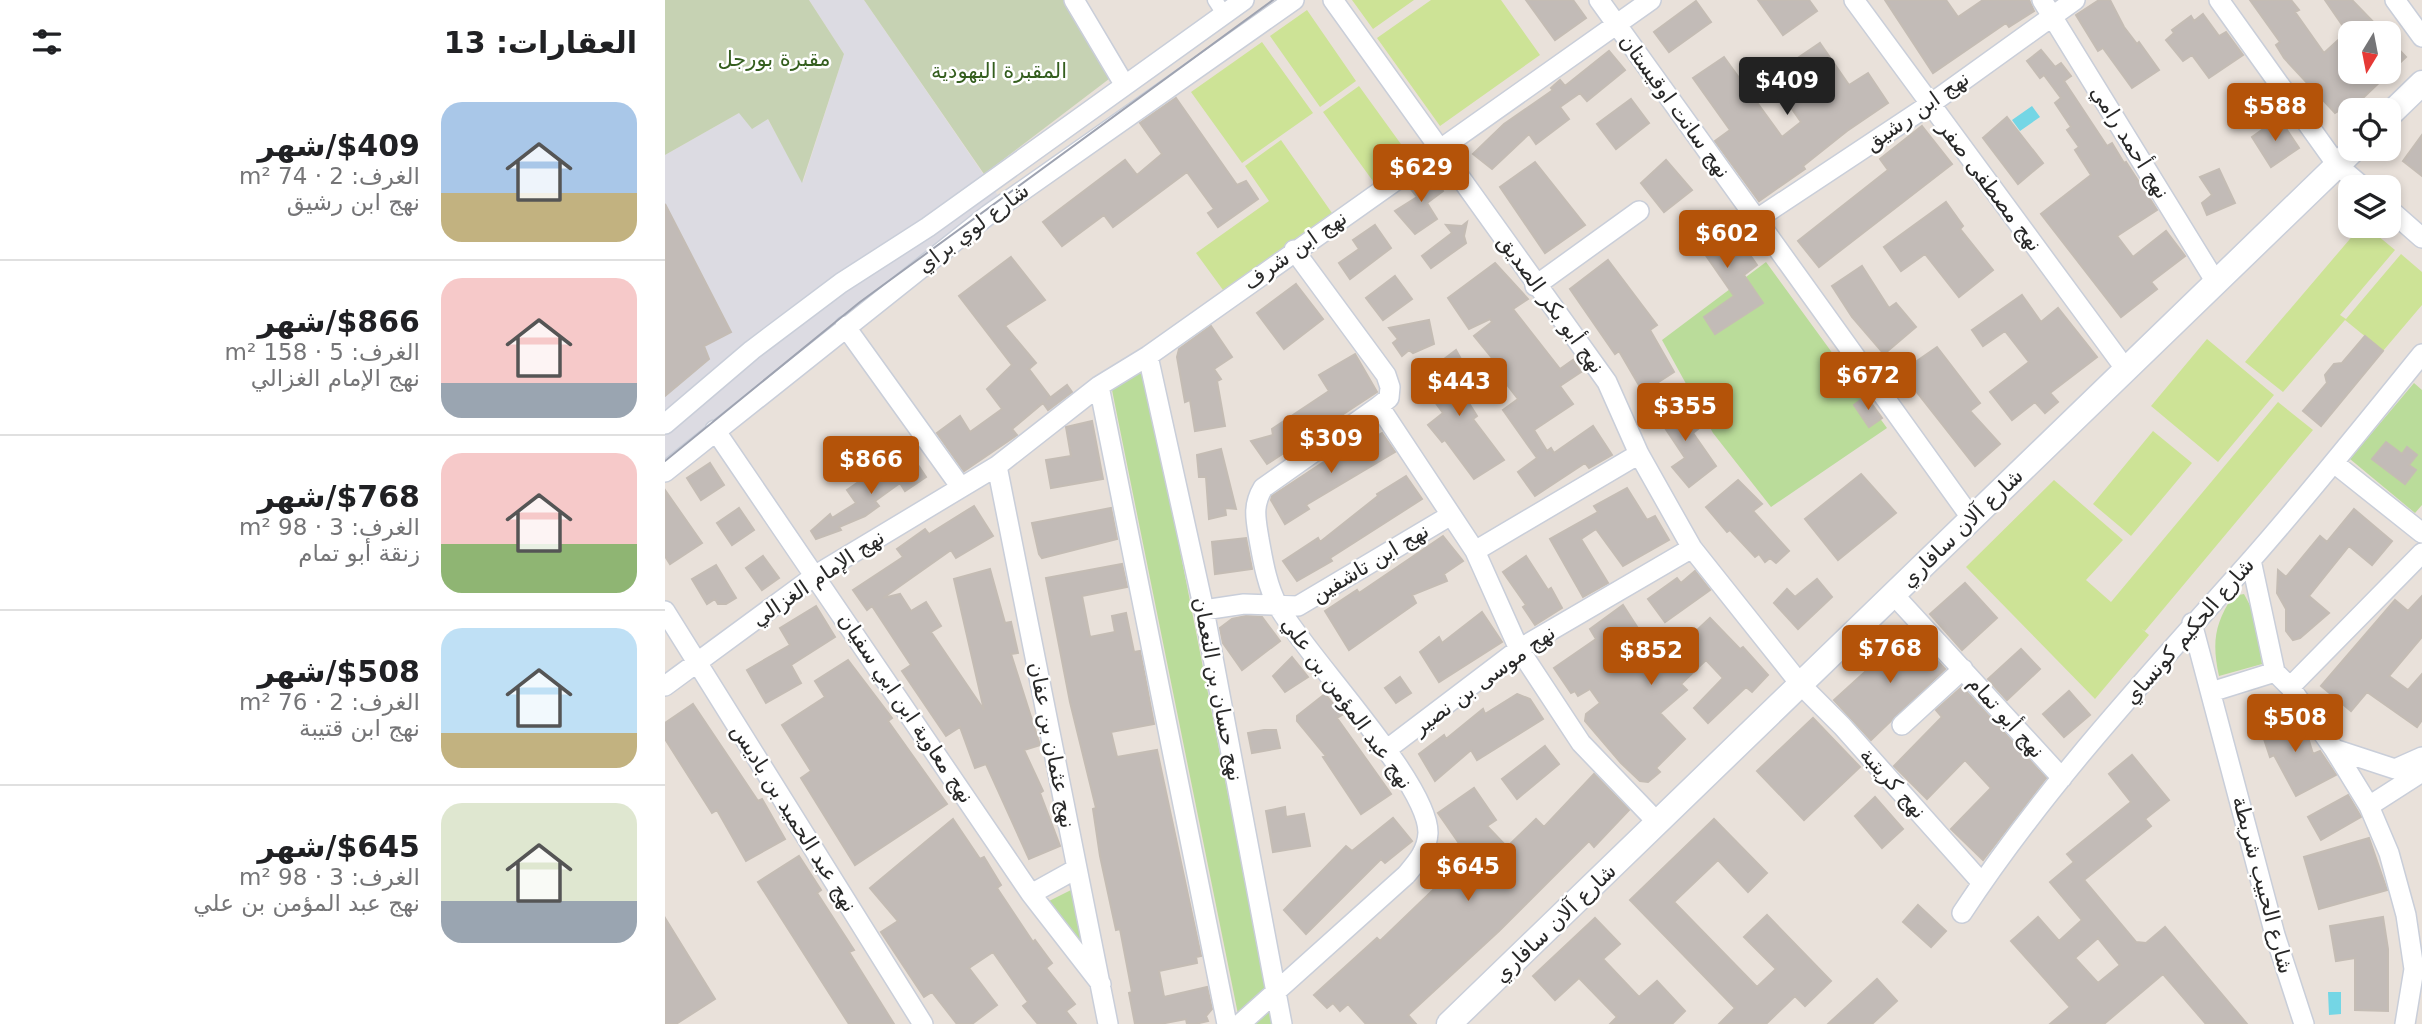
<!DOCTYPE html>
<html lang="ar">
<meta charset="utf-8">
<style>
:root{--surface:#fff;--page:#f2f2f2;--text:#202124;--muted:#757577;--line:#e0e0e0;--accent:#b45309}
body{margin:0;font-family:"DejaVu Sans","Noto Sans Arabic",sans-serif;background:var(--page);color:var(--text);direction:rtl;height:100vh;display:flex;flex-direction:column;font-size:26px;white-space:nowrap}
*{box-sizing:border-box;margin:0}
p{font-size:23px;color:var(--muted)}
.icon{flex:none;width:38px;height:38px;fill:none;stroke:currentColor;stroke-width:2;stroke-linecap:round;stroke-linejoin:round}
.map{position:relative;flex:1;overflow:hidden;direction:ltr}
.sheet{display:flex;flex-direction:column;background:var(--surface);width:665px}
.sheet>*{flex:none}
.needle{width:46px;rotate:190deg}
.buttons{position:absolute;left:1673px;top:21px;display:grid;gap:14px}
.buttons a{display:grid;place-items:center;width:63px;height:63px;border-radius:14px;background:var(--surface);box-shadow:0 4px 10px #0003;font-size:35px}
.price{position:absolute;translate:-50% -60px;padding:0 16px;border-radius:7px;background:var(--accent);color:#fff;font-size:23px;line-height:46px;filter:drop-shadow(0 2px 4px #0008)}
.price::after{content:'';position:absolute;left:50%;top:42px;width:21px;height:16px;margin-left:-10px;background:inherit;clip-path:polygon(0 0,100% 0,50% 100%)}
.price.current{background:#222;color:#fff}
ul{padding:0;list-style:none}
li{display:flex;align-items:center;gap:21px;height:175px;padding:0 28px}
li+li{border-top:2px solid var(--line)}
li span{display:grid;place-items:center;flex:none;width:196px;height:140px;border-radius:21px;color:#555}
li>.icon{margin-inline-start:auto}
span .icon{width:84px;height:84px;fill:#fffc;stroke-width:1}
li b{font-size:30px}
h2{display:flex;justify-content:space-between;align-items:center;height:84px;padding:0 28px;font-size:30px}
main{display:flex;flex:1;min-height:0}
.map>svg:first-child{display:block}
.industrial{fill:#dcdbe2}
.green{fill:#badc9a}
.cemetery{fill:#c6d2b3}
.pitch{fill:#cde396}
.water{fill:#74d6e5}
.building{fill:#c2bbb7;stroke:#c4bcb4;stroke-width:2;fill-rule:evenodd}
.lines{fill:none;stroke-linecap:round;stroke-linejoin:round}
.pedestrian-casing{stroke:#c9ced9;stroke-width:17}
.minor-casing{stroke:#c9ced9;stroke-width:22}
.tertiary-casing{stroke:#c9ced9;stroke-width:27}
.pedestrian{stroke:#fff;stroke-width:14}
.minor{stroke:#fff;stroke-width:19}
.tertiary{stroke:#fff;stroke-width:24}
.tram{stroke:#9ea3b1;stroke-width:2}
.labels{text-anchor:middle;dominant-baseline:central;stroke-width:5;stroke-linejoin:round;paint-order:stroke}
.park-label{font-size:21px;fill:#345e1e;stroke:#fff}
.street-label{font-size:21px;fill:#282828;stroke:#fff}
</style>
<main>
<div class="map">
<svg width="1757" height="1024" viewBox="0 0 1757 1024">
<rect width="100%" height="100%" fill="#e9e1da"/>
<path class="industrial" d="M144,0H199L345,213L177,339L0,481V155L74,113L102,118L138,182L179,54Z"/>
<path class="green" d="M1101,262L1222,428L1106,507L1048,433L997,340Z
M479,367L608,1024H575L447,390Z
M1749,383L1757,390V505L1750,513L1685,459Z
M1579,594L1589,613L1597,664L1554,676C1547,644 1549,624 1568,596Z
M410,888L427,967L382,902Z"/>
<path class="cemetery" d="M0,0H144L179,54L137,183L103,119L87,129L74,113L0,155Z
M199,0H401L444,79L319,174Z"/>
<path class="pitch" d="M687,0H749L708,29Z
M766,0H836L875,55L775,126L712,38Z
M642,10L691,81L655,107L605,36Z
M597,42L648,113L577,163L526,92Z
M694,86L746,158L710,184L658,112Z
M616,140L667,213L558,290L531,253L604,201L580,166Z
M1696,226H1701L1730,250L1675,315L1681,319L1736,254L1757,272V305L1718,351L1680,320L1618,392L1580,362Z
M1542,339L1609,395L1553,462L1486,406Z
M1613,402L1648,430L1480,631L1476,628L1484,635L1430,699L1301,567L1389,480L1458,540L1421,580L1446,602Z
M1488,431L1527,463L1466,536L1428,504Z"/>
<path class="water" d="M1367,106L1375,117L1355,131L1347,120Z
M1663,992H1676V1014L1664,1015Z"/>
<path class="building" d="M861,0H908L921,18L890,40Z
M1093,0H1144L1152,11L1118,35Z
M1220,0H1281L1293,17L1318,0H1364L1369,11L1344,27L1341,23L1268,73Z
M1434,0H1445L1459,27L1472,44L1474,42L1494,70L1467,88L1438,48L1433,51L1411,15Z
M1585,0H1626L1634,10L1630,12L1659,53L1682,32L1660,0H1687L1719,33H1685V72H1724V39L1741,57L1678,117L1673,111L1670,113L1619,58L1611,45L1615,42Z
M1031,1L1046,22L1004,52L989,32Z
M1538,14L1554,36L1561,32L1578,55L1544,78L1527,55L1518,61L1501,40L1509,33L1507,30L1526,16L1529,21Z
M1155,43L1184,85L1203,73L1223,103L1182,131L1138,166L1140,169L1094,201L1050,141L1065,130L1028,78L1059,57L1117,137L1136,122L1105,77Z
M1376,50L1390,67L1396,63L1406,76L1399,81L1442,146L1447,143L1459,163L1461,162L1492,210L1452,236L1468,257L1501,231L1520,256L1486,282L1492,289L1456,317L1376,214L1426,175L1410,150L1414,147L1402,130L1406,127L1390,103L1396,98L1379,75L1375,78L1362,61Z
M944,51L960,70L922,101L915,93L895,107L904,119L871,144L864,134L827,169L808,154L839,124L888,90L886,88L895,80L900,86Z
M1593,85L1600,97L1576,115L1568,102Z
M511,98L572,185L581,181L593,199L553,227L543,213L549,209L522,172L448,227L439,215L397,246L378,222L460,160L472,175L497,154L475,123Z
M966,99L984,123L951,149L932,124Z
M1342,117L1378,163L1353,184L1318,138Z
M1614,118L1634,148L1606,167L1587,137Z
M1257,126L1287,164L1154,267L1133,241L1223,170L1215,159Z
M1757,135V176L1738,161Z
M1001,160L1027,190L999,212L976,183Z
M870,162L920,225L880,253L835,187Z
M1554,169L1570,203L1542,215L1537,203L1547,195L1535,177Z
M764,172L778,191L762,203L772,219L750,234L730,211L752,197L744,187Z
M1281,202L1298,226L1295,229L1328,270L1294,297L1260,254L1236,271L1219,247Z
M0,204L66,332L39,346L44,359L0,396Z
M1054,211L1092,265L1079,275L1098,303L1050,334L1039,317L1069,296L1024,231Z
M802,222L799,236L801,243L766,268L757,256L787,233L781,225L797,226Z
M710,225L726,248L685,279L674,263L694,249L688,240Z
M346,257L380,300L340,326L371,363L364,369L385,397L382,400L402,385L407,392L383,410L378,403L347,429L352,435L299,471L272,433L295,416L305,432L337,409L322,389L347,365L294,296Z
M943,260L992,325L985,330L1009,372L978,392L954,351L950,354L905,289Z
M830,263L863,299L848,309L895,369L908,360L916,372L895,386L908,404L869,430L882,451L886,448L889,453L928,426L947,455L924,468L920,463L870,496L853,472L872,458L838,410L853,399L833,373L837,370L809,336L827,322L825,319L804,329L783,298Z
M1197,266L1224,308L1231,303L1251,327L1219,354L1187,317L1167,286Z
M730,276L747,299L718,320L701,298Z
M631,284L658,319L619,349L592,313Z
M1357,295L1376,322L1393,308L1432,357L1385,393L1393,402L1380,413L1370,402L1347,420L1325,392L1364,362L1340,331L1318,346L1307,330Z
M764,320L769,344L748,353L744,350L737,356L728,343L733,339L724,328Z
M546,326L567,357L549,369L556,379L552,381L560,426L530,431L525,400L520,402L512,357L514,349Z
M1700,336L1718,351L1656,426L1638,411L1662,383L1660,375L1669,364L1677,363Z
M1272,347L1315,403L1305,411L1335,444L1310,466L1236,372Z
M791,350L803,372L790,381L812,416L808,419L839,460L809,479L780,440L777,442L763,425L778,413L753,379Z
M690,354L712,392L602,464L586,441L608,435L607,429L664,391L654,375Z
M1201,396L1217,418L1204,427L1189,405Z
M1013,399L1033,429L1028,433L1051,466L1024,487L1007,467L1020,458L998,425L995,427L987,416Z
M427,421L438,479L386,488L381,460L406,456L401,427Z
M706,431L710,437L717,433L730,452L641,505L644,509L620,524L606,500L607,496Z
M1721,442L1737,454L1742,447L1752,455L1744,465L1751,470L1740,484L1707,459Z
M556,449L571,509L560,508L561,515L544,519L541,477H534L532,455Z
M247,456L261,477L240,491L235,483L210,501L214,506L200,516L174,527L176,530L151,539L146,531L165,514L167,518L191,503L182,490L205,474L209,481Z
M45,463L59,485L36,500L22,478Z
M1196,474L1231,513L1173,560L1140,519Z
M741,476L757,499L665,558L667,561L632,581L618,561L653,538L655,542L713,496L712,494Z
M1073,480L1097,504L1088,511L1124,551L1111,563L1105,558L1100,562L1094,554L1090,557L1065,530L1062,532L1041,507Z
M962,488L982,520L990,516L1004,540L958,566L931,529L916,539L943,583L918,597L885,539L933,512L929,506Z
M0,490L37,543L5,564L0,556Z
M309,506L328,536L291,558L286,550L218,598L235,594L246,611L261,602L276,626L266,632L319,710L289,579L325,569L340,623L346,622L353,653L346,654L375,745L359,750L378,791L375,793L395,846L364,859L321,764L310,768L295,727L281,736L237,671L246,665L207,606L202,610L188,590L238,557L232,549L260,529L264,534Z
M74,508L89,530L67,545L52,523Z
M446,508L452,539L377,558L374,554L367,523Z
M1689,509L1727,541L1707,565L1684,546L1644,596L1664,613L1635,638L1628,640L1621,631V609L1612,593L1613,570L1621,577L1655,536L1662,542Z
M778,536L798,561L779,574L782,581L747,595L751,603L684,650L660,611L692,590L694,593Z
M581,538L587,569L550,574L547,542Z
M98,556L114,578L97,590L81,568Z
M861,556L883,590L886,588L897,608L870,625L858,607L861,605L838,572Z
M457,564L462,587L417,596L425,637L450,632L447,616L461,613L469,652L475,651L489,724L446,732L452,757L492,750L536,956L531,957L532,963L494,971L499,997L542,987L547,1009L541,1016L543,1021L530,1024H522L521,1019L495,1024H470L464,993L467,992L455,929L451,930L435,856L428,809L431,808L405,702L381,578Z
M51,565L71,598L61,604H53L50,599L42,604L27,579Z
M1030,571L1045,590L1000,622L983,599L1012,578L1016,583Z
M1152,579L1167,597L1133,629L1109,603L1122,589L1130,597Z
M1300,583L1332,618L1297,650L1265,614Z
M1757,596V637L1724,676L1743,690L1757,674V720L1752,727L1702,692L1686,711L1656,686L1730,600L1743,611Z
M958,605L996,664L1045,618L1075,649L1078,647L1103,675L1087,692L1081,687L1043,723L1029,708L1058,678L1041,660L1016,684L1022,690L995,713L1020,739L991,768L995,772L983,782L975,781L956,763L920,721L921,714L935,703L925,689L913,696L910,691L906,693L889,668L931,639L925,629Z
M151,606L170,637L126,665L136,683L101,703L82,670L125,645L115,628Z
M817,612L837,642L774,682L755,652L774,637L777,643Z
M581,616L597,617L615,641L577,670L558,643L555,628L567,619Z
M1245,631L1280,669L1206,740L1169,700Z
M1356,649L1375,669L1342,700L1323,679Z
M627,657L643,677L620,692L608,676Z
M183,660L227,718L223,721L282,804L190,865L136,778L146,771L117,725L160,697L150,681Z
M735,677L746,693L731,703L720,688Z
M1297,687L1381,778L1318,860L1286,829L1326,788L1300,760L1262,799L1229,766L1277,717L1271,710Z
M1404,691L1425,715L1399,737L1378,714Z
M660,694L677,715L672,718L726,794L696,814L658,757L661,756L632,721V716Z
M852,694L865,699L878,719L812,760L806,750L770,781L754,754L779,735L781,739L818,709L820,714Z
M28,704L93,801L97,799L120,839L81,861L52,810L47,813L0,739V723Z
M1629,714L1641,731L1648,754L1655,751L1671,775L1631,796L1609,755L1605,757L1594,724Z
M1148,718L1195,767L1139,820L1092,771Z
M599,730H611L615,748L587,753L583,733Z
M880,746L894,764L852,799L837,779Z
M1467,755L1504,800L1480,819L1486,826L1419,880L1471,942L1481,943L1500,927L1582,1024H1541L1498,974L1439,1024H1385L1405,1007L1346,941L1373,917L1394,941L1417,920L1385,882L1409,862L1402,854L1466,802L1444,774ZM1433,938L1455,965L1433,983L1410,958Z
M929,774L964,810L929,847L924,841L834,931L743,1015L751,1024H701L683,1004L675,1011L668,1003L662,1008L649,995L712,938L715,941L793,866L790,863L800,852L773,813L809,788L831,820L822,826L842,847L871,819L879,827Z
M1683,795L1696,817L1656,840L1643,817Z
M1210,797L1238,829L1217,848L1190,816Z
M620,807L621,817L639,814L645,846L608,852L601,811Z
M728,818L747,841L720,863L716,859L641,934L619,910L681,846L687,851Z
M288,819L315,859L319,857L336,885L332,888L368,942L370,940L387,963L381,968L410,1004L401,1011L411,1024H373L358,1006L363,1002L328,952L304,968L332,1005L307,1024H292L267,992L259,997L216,932L233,921L205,888Z
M1049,819L1102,873L1083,892L1053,860L1009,902L1092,987L1111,969L1079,937L1102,915L1166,981L1140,1006L1130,996L1101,1024H1054L1070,1008L965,900Z
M1704,838L1722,890L1654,909L1639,857Z
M134,856L156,890L152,893L189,950L184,952L229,1024H184L93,882Z
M1253,905L1281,931L1266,947L1238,922Z
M1718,917L1723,949V1011L1690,1010V958L1671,961L1665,926Z
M0,918L50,999L11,1024H0Z
M930,918L955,944L938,959L974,997L992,981L1020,1011L1007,1024H945L952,1017L914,978L890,1000L868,976Z
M1212,979L1232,1001L1207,1024H1163Z"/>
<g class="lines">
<defs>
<path id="pedestrian" d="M550,0L559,14"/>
<path id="minor" d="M409,0L459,84
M668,0L942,382L974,454L1027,548L1136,685L1177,726L1317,883
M934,0L1307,519
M1189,0L1462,371
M1377,0L1552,284
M1554,0L1672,165L1698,187
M1730,0L1757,37
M1724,209L1757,238
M1092,219L1264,105L1410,0
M629,250L721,375L725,387L724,398L714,406L810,551L854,649L916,743L993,823
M870,286L974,211
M180,326L295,486
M483,356L539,610L617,1024
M434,386L562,1024
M0,424L87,350L176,283L263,227L579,0
M50,430L366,894L436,984
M1669,463L1757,533
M332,466L443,1024
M0,472L323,215L629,0
M810,551L974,454
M1586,560L1610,672L1625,687L1669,749L1704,806L1724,853L1741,915L1749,969L1740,1024
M1228,594L1397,778
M539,610L579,604L633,606L786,515
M0,611L258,1024
M1527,623L1610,935L1639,1024
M0,686L151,575L332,466L434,386L483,356L986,0
M1625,687L1757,553
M1546,692L1610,672
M1237,725L1298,669
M1669,749L1730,769L1757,757
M721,750L854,649L1027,548
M1704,806L1757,772
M366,894L411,869
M1297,913C1381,785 1486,673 1587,559C1646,492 1701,423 1757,354
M575,1024L741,875C752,862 762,851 763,833C764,783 641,656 613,606C602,586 598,561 594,539C591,520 587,506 598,488L714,406"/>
<path id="tertiary" d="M1724,115L1757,83
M784,1024L1689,149"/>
</defs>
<use href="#pedestrian" class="pedestrian-casing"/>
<use href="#minor" class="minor-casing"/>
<use href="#tertiary" class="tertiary-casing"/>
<use href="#pedestrian" class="pedestrian"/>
<use href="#minor" class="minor"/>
<use href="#tertiary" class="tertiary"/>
<path class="tram" d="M0,461L195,302L608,0"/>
</g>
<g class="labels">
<g class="park-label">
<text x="109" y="59">مقبرة بورجل</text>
<text x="334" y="71">المقبرة اليهودية</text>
</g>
<g class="street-label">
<text transform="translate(1010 106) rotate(54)">نهج سانت اوقيستان</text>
<text transform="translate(1252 111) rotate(-35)">نهج ابن رشيق</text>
<text transform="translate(1465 142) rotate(58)">نهج أحمد رامي</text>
<text transform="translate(1325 186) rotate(53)">نهج مصطفى صفر</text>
<text transform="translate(308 228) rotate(-37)">شارع لوي براي</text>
<text transform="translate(630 250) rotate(-35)">نهج ابن شرف</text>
<text transform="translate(886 304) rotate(54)">نهج أبو بكر الصديق</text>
<text transform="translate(1297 528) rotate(-44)">شارع آلان سافاري</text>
<text transform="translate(705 563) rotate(-31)">نهج ابن تاشفين</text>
<text transform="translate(153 578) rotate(-34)">نهج الإمام الغزالي</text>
<text transform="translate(1524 631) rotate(-49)">شارع الحكيم كونساي</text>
<text transform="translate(819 680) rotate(-36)">نهج موسى بن نصير</text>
<text transform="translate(553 689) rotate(79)">نهج حسان بن النعمان</text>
<text transform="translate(682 703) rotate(54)">نهج عبد المؤمن بن علي</text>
<text transform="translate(241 708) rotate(56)">نهج معاوية ابن ابي سفيان</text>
<text transform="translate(1341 717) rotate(48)">نهج أبو تمام</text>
<text transform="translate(387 745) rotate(79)">نهج عثمان بن عفان</text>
<text transform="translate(1228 783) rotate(48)">نهج كريتبة</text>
<text transform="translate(129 818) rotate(58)">نهج عبد الحميد بن باديس</text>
<text transform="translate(1598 885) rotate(75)">شارع الحبيب شريطة</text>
<text transform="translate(890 923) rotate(-44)">شارع آلان سافاري</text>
</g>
</g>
</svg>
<div class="buttons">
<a><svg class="needle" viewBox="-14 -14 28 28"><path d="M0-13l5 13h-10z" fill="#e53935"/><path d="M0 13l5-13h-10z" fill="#757577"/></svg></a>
<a><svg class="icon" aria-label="locate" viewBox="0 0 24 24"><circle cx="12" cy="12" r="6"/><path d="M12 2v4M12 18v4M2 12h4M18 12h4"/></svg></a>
<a><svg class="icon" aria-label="layers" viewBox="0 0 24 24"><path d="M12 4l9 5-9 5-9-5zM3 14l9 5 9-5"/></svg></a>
</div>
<b class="price current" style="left:1122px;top:117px">$409</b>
<b class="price" style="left:1610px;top:143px">$588</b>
<b class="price" style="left:756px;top:204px">$629</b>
<b class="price" style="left:1062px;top:270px">$602</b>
<b class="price" style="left:1203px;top:412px">$672</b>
<b class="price" style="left:794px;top:418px">$443</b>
<b class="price" style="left:1020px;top:443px">$355</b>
<b class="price" style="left:666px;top:475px">$309</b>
<b class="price" style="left:206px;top:496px">$866</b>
<b class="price" style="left:1225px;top:685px">$768</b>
<b class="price" style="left:986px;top:687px">$852</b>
<b class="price" style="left:1630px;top:754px">$508</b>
<b class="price" style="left:803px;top:903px">$645</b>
</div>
<section class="sheet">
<h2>العقارات: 13<svg class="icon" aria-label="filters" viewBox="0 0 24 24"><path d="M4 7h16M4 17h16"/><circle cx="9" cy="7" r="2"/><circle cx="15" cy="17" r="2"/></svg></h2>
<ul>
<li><span style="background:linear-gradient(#a9c7e8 65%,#c2b280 0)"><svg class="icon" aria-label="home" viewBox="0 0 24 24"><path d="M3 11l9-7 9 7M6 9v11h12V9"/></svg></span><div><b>$409/شهر</b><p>الغرف: 2 · 74 m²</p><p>نهج ابن رشيق</p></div></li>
<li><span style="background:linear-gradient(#f6c9c9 75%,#9aa5b1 0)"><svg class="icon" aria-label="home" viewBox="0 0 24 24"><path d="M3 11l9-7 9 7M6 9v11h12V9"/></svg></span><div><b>$866/شهر</b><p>الغرف: 5 · 158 m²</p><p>نهج الإمام الغزالي</p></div></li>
<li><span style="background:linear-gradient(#f6c9c9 65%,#8fb573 0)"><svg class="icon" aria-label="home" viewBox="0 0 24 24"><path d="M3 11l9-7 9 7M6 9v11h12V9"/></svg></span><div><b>$768/شهر</b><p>الغرف: 3 · 98 m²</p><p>زنقة أبو تمام</p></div></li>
<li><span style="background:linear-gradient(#bfe0f5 75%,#c2b280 0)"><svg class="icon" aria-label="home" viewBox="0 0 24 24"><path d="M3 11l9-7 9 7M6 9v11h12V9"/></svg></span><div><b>$508/شهر</b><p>الغرف: 2 · 76 m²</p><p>نهج ابن قتيبة</p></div></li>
<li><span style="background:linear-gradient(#dfe7d0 70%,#9aa5b1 0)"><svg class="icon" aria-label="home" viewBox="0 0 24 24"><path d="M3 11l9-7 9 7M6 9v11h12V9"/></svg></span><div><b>$645/شهر</b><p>الغرف: 3 · 98 m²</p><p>نهج عبد المؤمن بن علي</p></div></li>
</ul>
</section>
</main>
